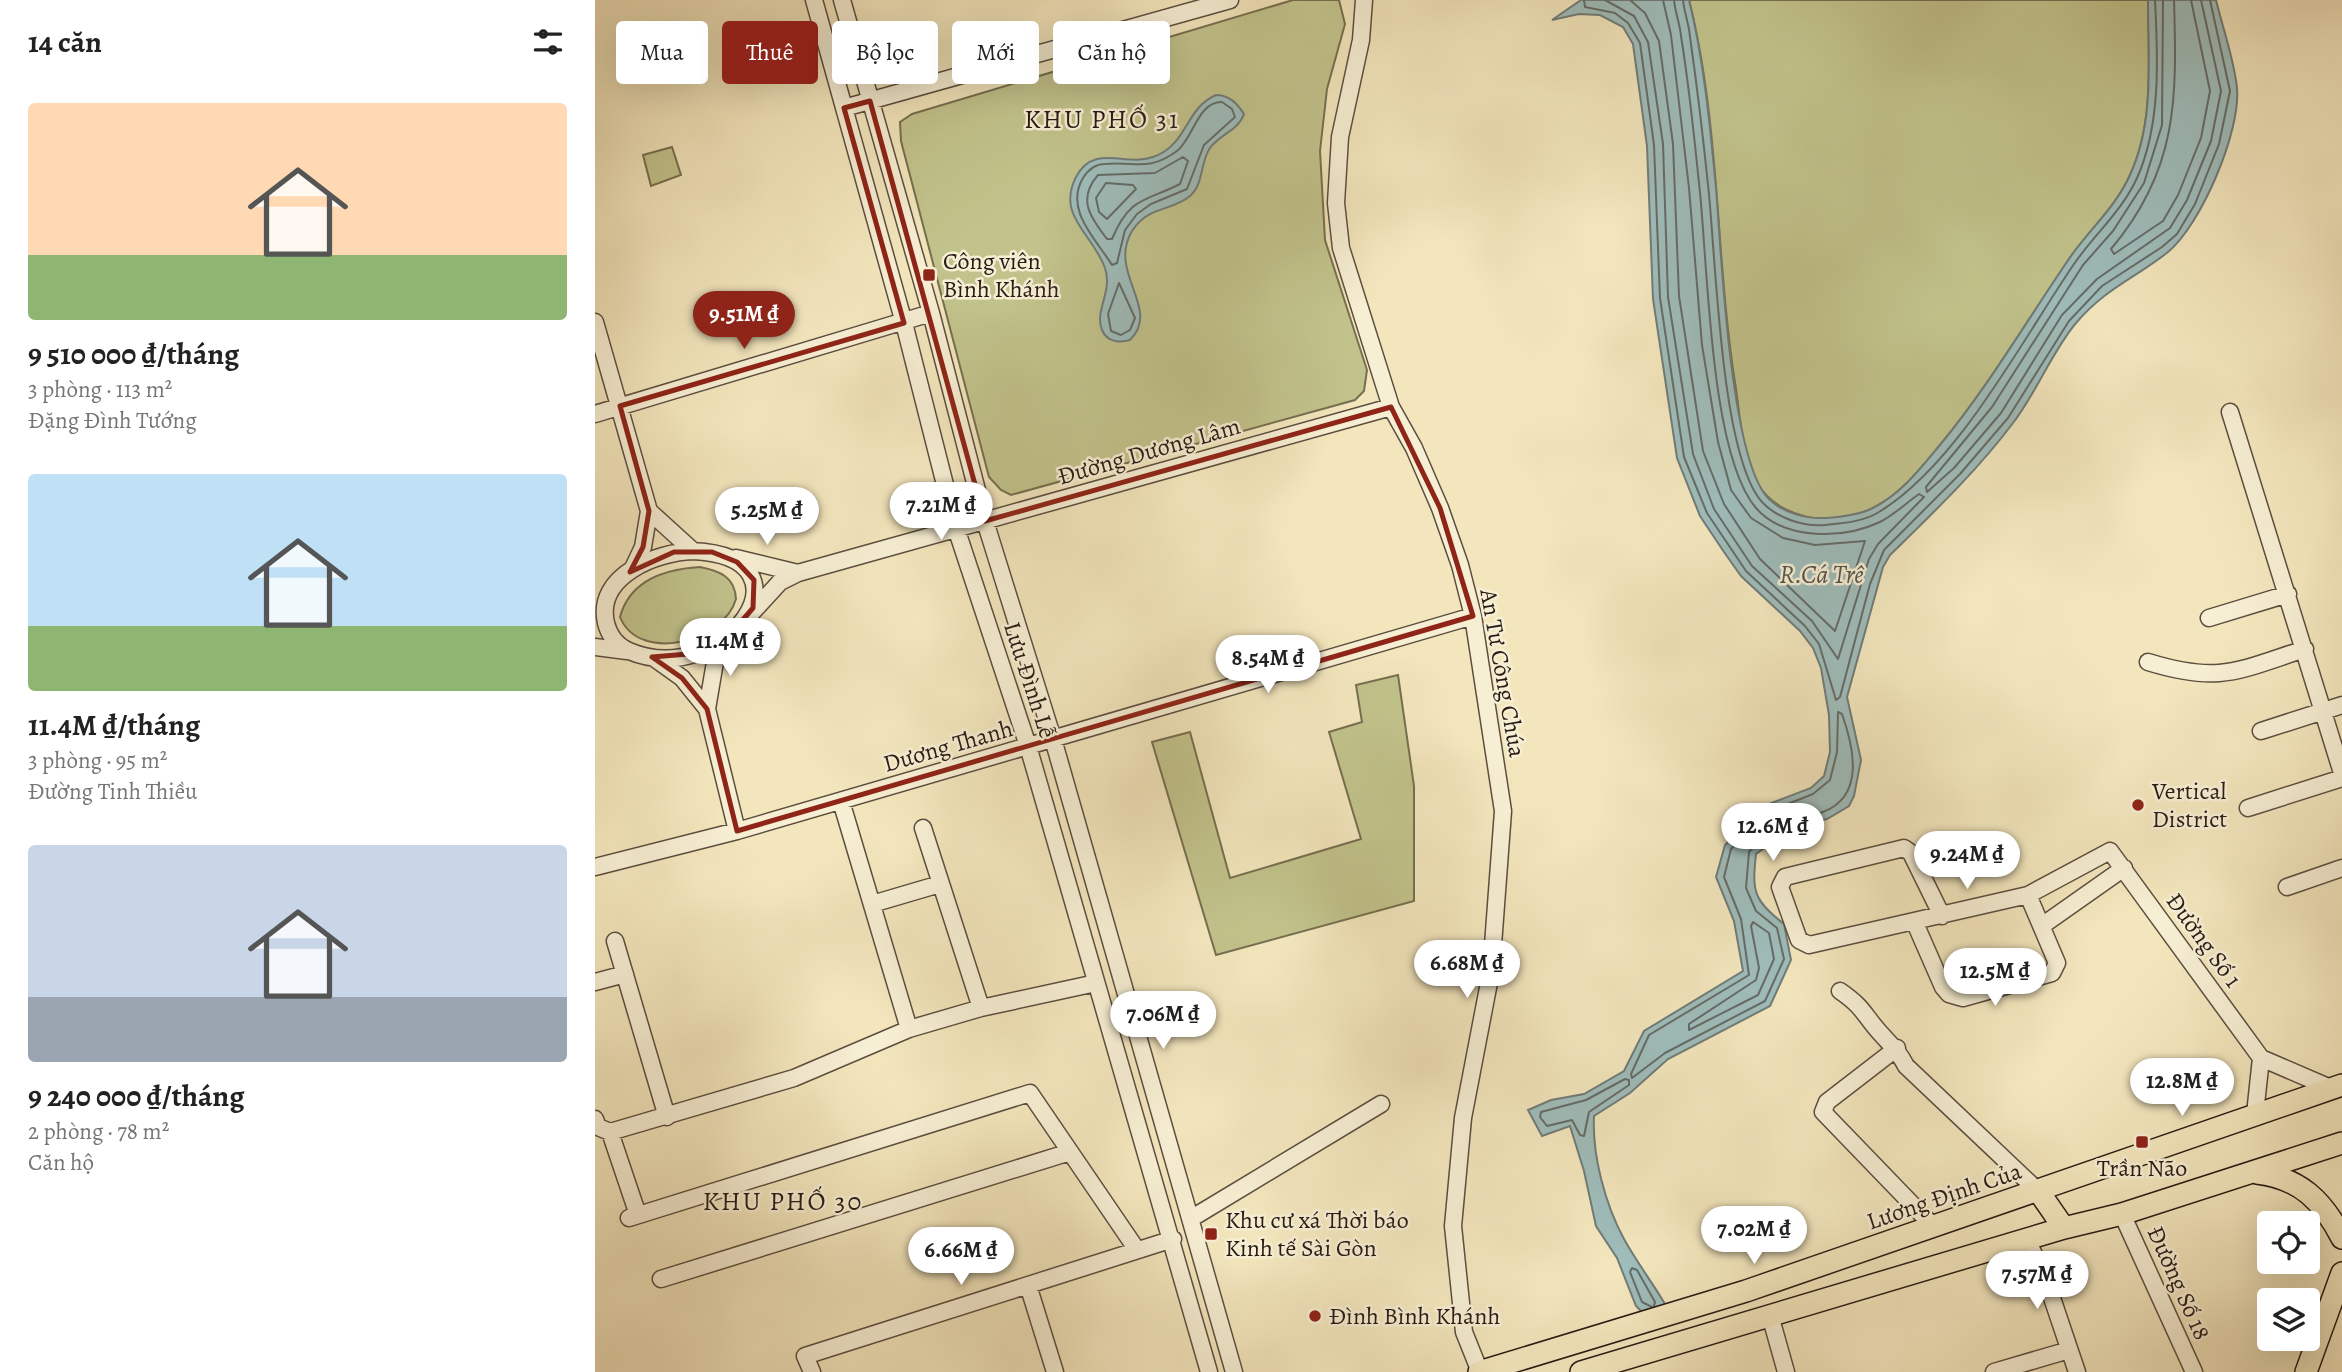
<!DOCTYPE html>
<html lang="vi">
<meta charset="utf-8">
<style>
:root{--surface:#fff;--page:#f6f6f6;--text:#222;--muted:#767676;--accent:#8f2418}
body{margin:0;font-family:Alegreya,serif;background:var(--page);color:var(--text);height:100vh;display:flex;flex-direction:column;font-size:26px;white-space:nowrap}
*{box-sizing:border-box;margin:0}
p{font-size:23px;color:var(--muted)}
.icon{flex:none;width:38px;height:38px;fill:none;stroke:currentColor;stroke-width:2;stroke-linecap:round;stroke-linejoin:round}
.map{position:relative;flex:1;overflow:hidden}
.drawer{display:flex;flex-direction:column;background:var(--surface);width:595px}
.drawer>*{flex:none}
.banner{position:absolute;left:21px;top:21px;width:665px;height:63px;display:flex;gap:14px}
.controls{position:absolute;left:1662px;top:1211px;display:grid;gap:14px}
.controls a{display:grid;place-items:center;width:63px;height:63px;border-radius:7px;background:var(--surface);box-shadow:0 7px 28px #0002;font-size:35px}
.price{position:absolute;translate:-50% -60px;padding:0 16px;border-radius:24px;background:#fff;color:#222;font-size:23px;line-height:46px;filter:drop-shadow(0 2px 4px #0008)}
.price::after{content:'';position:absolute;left:50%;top:42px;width:21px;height:16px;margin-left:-10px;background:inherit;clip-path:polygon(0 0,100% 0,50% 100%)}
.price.selected{background:var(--accent);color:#fff}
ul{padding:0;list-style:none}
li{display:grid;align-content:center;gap:14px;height:371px;padding:0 28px}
li span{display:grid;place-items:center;height:217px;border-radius:7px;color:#555}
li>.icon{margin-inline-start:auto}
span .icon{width:126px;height:126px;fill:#fffc;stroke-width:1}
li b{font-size:30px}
h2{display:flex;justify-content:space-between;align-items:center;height:84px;padding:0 28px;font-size:30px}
.tag{padding:0 24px;border-radius:7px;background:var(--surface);box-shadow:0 7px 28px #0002;font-size:24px;line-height:63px}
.tag.selected{background:var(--accent);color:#fff}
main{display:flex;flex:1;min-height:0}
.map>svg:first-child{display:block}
.green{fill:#c2c38c;stroke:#766f50;stroke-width:2}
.water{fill:#9fbdbb;stroke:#707c79;stroke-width:2}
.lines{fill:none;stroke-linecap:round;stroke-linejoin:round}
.shore{stroke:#646c68;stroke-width:2}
.minor-casing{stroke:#5c4e3f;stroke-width:19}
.major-casing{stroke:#291b15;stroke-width:24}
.minor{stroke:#f7efd4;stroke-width:16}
.major{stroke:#f3e6bd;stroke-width:21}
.marked{fill:none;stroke:#8f2418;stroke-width:5;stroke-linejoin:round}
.poi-dot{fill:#8f2418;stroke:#f7efd4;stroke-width:2.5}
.labels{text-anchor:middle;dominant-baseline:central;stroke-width:5;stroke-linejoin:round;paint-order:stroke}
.poi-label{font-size:24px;fill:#291b15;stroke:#f7efd4;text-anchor:start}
.street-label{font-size:24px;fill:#291b15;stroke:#f7efd4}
.neighbourhood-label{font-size:26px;letter-spacing:2px;fill:#291b15;stroke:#f7efd4}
.water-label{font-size:26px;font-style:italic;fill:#52544f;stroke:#f7efd4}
</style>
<main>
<section class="drawer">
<h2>14 căn<svg class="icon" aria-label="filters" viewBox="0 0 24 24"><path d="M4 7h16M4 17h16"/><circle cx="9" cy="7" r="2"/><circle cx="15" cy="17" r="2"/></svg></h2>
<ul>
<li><span style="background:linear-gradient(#ffd9b3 70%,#8fb573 0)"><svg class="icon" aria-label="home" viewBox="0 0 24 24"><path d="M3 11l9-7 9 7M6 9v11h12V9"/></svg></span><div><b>9 510 000 ₫/tháng</b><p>3 phòng · 113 m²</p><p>Đặng Đình Tướng</p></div></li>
<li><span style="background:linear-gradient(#bfe0f5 70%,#8fb573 0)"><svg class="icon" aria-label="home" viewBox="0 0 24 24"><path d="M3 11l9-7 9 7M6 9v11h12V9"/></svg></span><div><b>11.4M ₫/tháng</b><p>3 phòng · 95 m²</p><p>Đường Tinh Thiều</p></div></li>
<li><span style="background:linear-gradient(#c9d6e8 70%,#9aa5b1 0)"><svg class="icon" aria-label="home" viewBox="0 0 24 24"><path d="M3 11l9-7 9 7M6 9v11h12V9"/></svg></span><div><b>9 240 000 ₫/tháng</b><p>2 phòng · 78 m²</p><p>Căn hộ</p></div></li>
</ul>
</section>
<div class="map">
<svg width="1747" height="1372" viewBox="0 0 1747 1372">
<rect width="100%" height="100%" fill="#f3e6bd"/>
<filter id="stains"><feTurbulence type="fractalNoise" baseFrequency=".00286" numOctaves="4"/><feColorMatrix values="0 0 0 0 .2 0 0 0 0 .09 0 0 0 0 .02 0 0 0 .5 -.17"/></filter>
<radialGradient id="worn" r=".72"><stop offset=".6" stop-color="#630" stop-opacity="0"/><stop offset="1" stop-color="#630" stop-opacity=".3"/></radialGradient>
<path class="green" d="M698,0H744L750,24L732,89L725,151L730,240L772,370L769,391L760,400L416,495L406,490L394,477L306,141L305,122L317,114Z
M1094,0H1553C1553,58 1560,121 1535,175C1521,207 1493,231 1474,259C1431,322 1393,387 1345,445C1325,469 1306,494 1278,508C1260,517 1232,521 1212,517C1192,512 1174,503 1163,484C1148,462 1145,416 1141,389C1120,261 1126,127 1094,0Z
M77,147L86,175L56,186L48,155Z
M105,567C125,571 140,577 141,599C129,642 44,664 25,617C35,580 70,569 105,567Z
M803,675L819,786V901L621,955L557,742L595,732L635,878L766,839L734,732L767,722L761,685Z"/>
<path class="water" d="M986,0H1094C1109,61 1115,126 1121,188C1126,249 1135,462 1174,499C1188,513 1211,519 1230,518C1246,517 1264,515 1278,508C1306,494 1325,469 1345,445C1393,387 1431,322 1474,259C1493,231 1521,207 1535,175C1560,121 1553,58 1553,0H1621C1628,29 1639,59 1642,88C1646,131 1606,225 1573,252C1539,279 1511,288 1481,323C1456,353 1442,392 1418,423C1382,471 1338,513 1295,555L1288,567L1252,697L1266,760L1259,796L1254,806L1232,819L1199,827L1161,854C1157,891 1158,900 1189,924L1196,960L1175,1006L1073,1059L1035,1093L999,1116C997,1155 1010,1204 1029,1239C1041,1261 1057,1282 1070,1304L1066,1314L1047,1312L1041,1306L1022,1258L1001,1226L989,1171L975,1126L947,1136L933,1110L956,1100L989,1094L1029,1071L1049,1031L1148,971L1139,921L1121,877L1130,845L1171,805L1216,788L1229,776L1235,752L1234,715L1226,668L1218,648L1205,631L1146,576L1129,552L1105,516L1082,458L1058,299L1052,146L1038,44L1028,27L1005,15L984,14L957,20Z
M621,95C634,95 642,103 649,114C643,131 625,134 615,148C605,162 609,184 595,196C576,212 554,205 537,231C512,273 567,309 535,340C524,343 512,342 507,330C499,311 518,292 510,268C498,234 461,216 481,177C499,143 530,167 558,157C593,145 590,108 621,95Z"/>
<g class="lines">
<path class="shore" d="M989,0L990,7L1020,13L1033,23L1045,43L1059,145L1065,298L1089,457L1112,513L1151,571L1210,626L1224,644L1241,700L1245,697L1275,584L1289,550L1365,474L1413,418L1474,321L1507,286L1567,247L1582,234L1600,204L1624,144L1635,91L1615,0
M1010,0L1039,16L1053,42L1068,144L1073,297L1098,454L1119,509L1157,566L1217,621L1243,659L1274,559L1283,544L1329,497L1324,494C1311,503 1299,515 1285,522C1249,539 1190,541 1161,508C1114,453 1113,260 1104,183C1099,134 1094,85 1086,36C1085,24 1080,12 1079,0
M1035,0L1050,13L1064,41L1078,144L1084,296L1108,451L1129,504L1165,559L1240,631L1270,541L1220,545L1188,538L1156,518L1136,490L1123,442L1107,345L1094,188L1076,35L1068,0
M1088,0C1089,12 1094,24 1095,37C1102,86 1108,136 1113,185C1121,254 1125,455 1167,502C1182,518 1208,527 1230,525C1248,523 1268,522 1284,512C1363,464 1427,340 1479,264C1499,235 1527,211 1542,178C1566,125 1563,58 1560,0
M1568,0L1567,125L1549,183L1518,231L1488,265L1397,407L1331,487L1332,492L1359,468L1406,413L1467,315L1502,279L1575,228L1592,200L1616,141L1626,91L1606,0
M1579,0C1582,99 1583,170 1516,249L1519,254L1568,221L1583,195L1606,138L1615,91L1596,0
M627,102L637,109L640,117L609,145L592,189L556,204L542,214L530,230L522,263L517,265C501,239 469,210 488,178C493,170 500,164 510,164C541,161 553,172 582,151C598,139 603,101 627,102Z
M588,157L593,161L585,184C550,202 535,196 517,239H512C495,217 482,199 503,175L560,173Z
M511,183L538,185L541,189L512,219L504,212L501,198Z
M524,283L540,318L535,330L526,335L516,331L513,314Z
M1243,712L1247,714C1259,748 1270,796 1228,812C1204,822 1198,819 1175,835C1167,841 1159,845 1154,852L1151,888L1161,911L1182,928L1189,959L1170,1001L1070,1053L1037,1078L1036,1074L1054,1035L1154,975L1146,919L1129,877L1136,849L1175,811L1218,794L1235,780L1242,752Z
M1158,922L1174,933L1179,959L1163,995L1094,1030V1024L1161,980L1164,968L1156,926Z
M1030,1079L1034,1080V1085L994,1112L989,1136L985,1135L977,1120L952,1126L945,1117L946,1112L991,1100Z
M1057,1307L1047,1302L1035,1272L1037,1268L1042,1270L1060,1302L1059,1306"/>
<defs>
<path id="minor" d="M219,0L309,323L361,528L433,746L614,1372
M247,0L336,313L390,521L458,739L639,1372
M769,0L766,40L745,137L741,203L746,248L796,407L819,448L845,508L865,565L878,616L908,811L896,972L868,1118L858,1226L869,1332L885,1372
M249,108L635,0
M0,322L54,511L48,547L38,568
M1635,412L1747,773
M0,414L336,313
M54,511L98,551
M98,551C226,557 129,691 34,651C22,646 14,635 11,623C0,575 63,552 98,551Z
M141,558L203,573
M1614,618L1693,594
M151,619L185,582L203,573L796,407
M132,638L120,662L112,709L142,831
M0,647L32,651
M59,658L87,678L112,709
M1553,662C1625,684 1642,671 1710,649
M1666,731L1747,705
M246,801L314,1029
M1653,808L1747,778
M328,828L386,1008
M0,867L142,831L878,616
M1692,887L1747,868
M277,904L345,884
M1347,916L1316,853L1309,848L1190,877L1185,887L1204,940L1214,945L1433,895L1515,851L1666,1058L1738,1089
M1320,923L1348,987L1354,994L1368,998L1457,973L1462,963L1433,895
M1448,925L1529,868
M20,941L72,1117
M0,982L30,974
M1245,991C1270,1008 1269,1016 1287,1035C1297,1046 1304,1052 1311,1066L1444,1192
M1302,1048L1232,1102L1228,1112L1339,1227
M1660,1114L1666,1058
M0,1119L3,1127L15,1132L43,1215
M15,1132L199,1078L314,1029L386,1008L501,983
M1527,1214L1599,1372
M34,1218L435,1093L542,1250
M597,1218L786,1104
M1432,1239L1453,1286L1482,1372
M66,1279L475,1152
M433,1285L460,1372
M1175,1315L1191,1372
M217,1372L210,1356L578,1239
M1399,1372L1474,1350"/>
<path id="major" d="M1662,1173C1705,1178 1728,1201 1747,1238
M1444,1192L1469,1228
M884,1372L1151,1291L1747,1085
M986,1372L1469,1228L1527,1214L1747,1143
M1711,1372L1747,1273"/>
</defs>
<use href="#minor" class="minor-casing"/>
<use href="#major" class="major-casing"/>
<use href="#minor" class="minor"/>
<use href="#major" class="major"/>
</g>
<path class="marked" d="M275,101L390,521L796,407L845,508L878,616L142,831L112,709L87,678L57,657L105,653L132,638L158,608L159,580L142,562L117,552H79L35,572L48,547L54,511L25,406L309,323L249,108Z"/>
<g class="poi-dot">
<rect x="327" y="268" width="14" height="14" rx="3.5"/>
<circle cx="1543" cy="805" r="7"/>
<rect x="1540" y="1135" width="14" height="14" rx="3.5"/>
<rect x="609" y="1227" width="14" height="14" rx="3.5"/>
<circle cx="720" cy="1316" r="7"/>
</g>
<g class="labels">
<g class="poi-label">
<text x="348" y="261">Công viên<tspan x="348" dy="28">Bình Khánh</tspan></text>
<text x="1557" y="791">Vertical<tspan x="1557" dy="28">District</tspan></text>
<text x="1547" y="1168" text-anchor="middle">Trần Não</text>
<text x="630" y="1220">Khu cư xá Thời báo<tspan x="630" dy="28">Kinh tế Sài Gòn</tspan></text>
<text x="734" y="1316">Đình Bình Khánh</text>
</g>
<g class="street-label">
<text transform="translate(554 451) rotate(-16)">Đường Dương Lâm</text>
<text transform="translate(908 673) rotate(80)">An Tư Công Chúa</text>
<text transform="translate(435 680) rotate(72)">Lưu Đình Lễ</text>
<text transform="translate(353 746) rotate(-16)">Dương Thanh</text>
<text transform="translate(1609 940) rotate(54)">Đường Số 1</text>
<text transform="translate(1349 1196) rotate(-19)">Lương Định Của</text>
<text transform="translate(1584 1283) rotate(66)">Đường Số 18</text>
</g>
<g class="neighbourhood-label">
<text x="507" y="119">KHU PHỐ 31</text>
<text x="188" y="1201">KHU PHỐ 30</text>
</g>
<g class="water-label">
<text x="1226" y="574">R.Cá Trê</text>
</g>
</g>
<rect width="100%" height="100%" filter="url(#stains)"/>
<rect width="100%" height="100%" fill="url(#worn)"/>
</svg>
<div class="controls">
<a><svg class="icon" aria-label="locate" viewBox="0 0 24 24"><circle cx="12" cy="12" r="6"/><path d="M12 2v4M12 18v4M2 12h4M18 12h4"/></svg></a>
<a><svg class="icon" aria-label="layers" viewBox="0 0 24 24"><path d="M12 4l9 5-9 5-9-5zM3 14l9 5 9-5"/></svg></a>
</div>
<b class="price selected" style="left:149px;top:351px">9.51M ₫</b>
<b class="price" style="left:346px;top:542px">7.21M ₫</b>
<b class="price" style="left:172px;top:547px">5.25M ₫</b>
<b class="price" style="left:135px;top:678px">11.4M ₫</b>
<b class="price" style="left:673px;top:695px">8.54M ₫</b>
<b class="price" style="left:1178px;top:863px">12.6M ₫</b>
<b class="price" style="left:1372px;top:891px">9.24M ₫</b>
<b class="price" style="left:872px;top:1000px">6.68M ₫</b>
<b class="price" style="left:1400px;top:1008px">12.5M ₫</b>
<b class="price" style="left:568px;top:1051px">7.06M ₫</b>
<b class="price" style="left:1587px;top:1118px">12.8M ₫</b>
<b class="price" style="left:1159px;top:1266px">7.02M ₫</b>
<b class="price" style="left:366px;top:1287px">6.66M ₫</b>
<b class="price" style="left:1442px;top:1311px">7.57M ₫</b>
<div class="banner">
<a class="tag">Mua</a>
<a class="tag selected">Thuê</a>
<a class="tag">Bộ lọc</a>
<a class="tag">Mới</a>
<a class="tag">Căn hộ</a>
</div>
</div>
</main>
